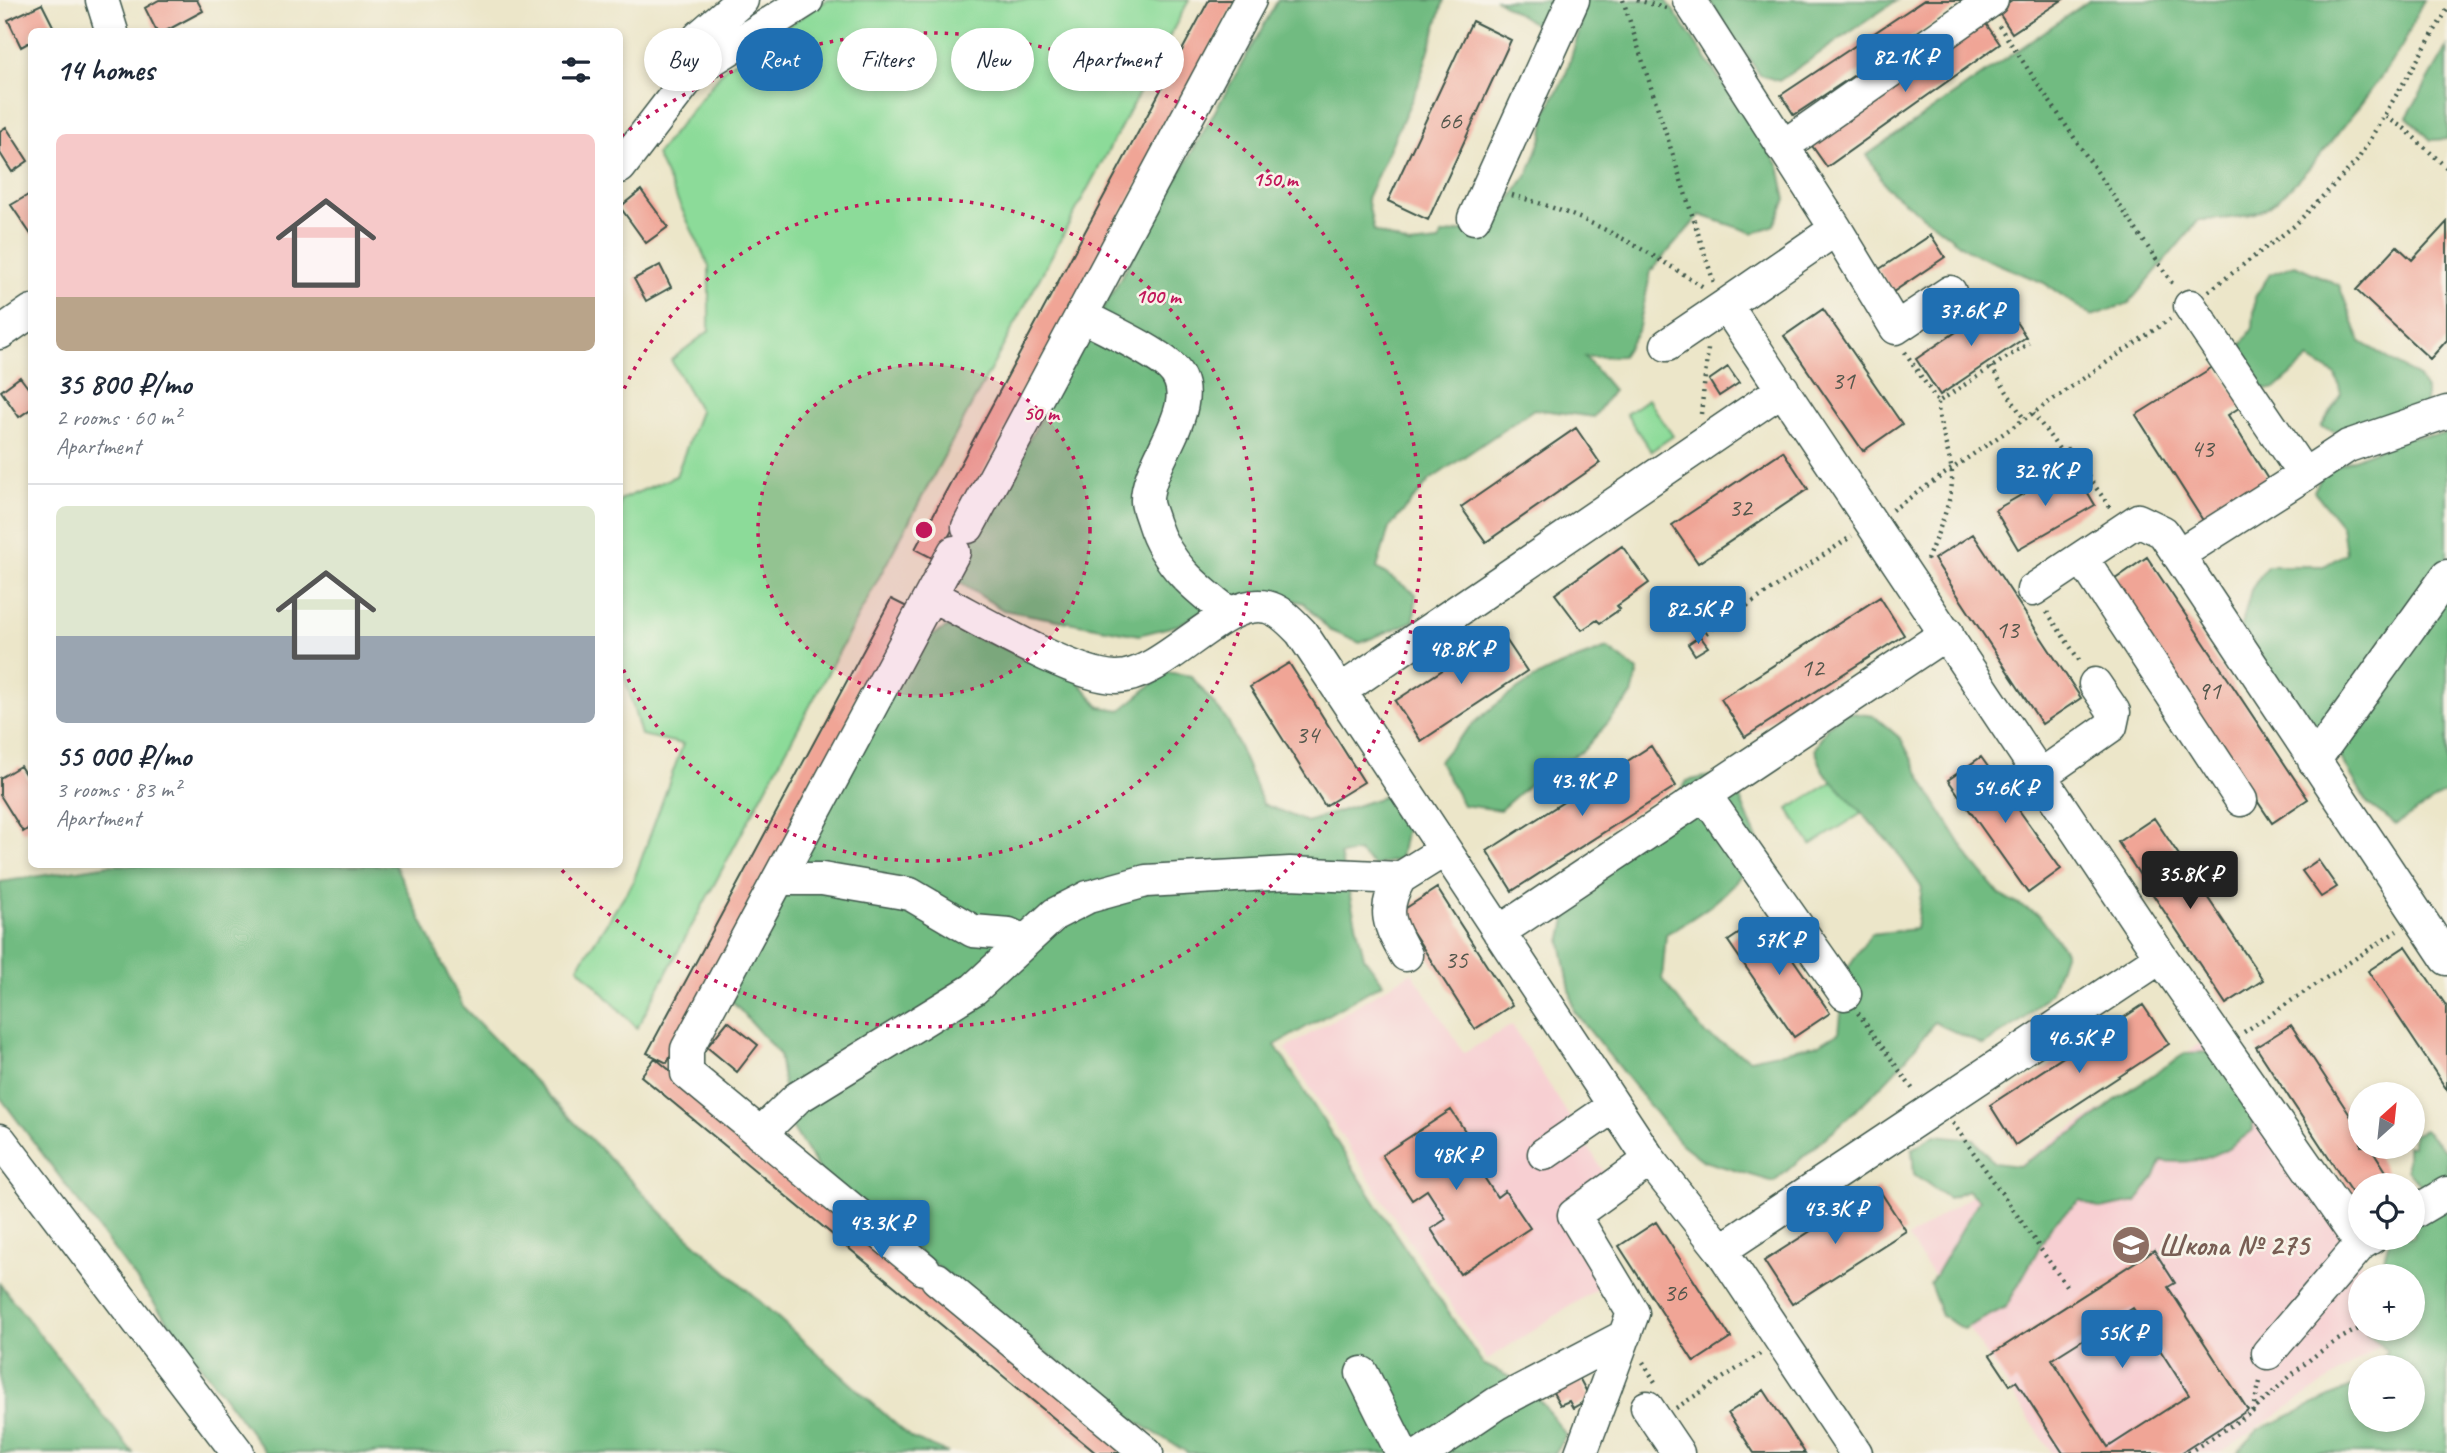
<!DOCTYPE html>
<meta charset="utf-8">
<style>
:root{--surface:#fff;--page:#f6f6f7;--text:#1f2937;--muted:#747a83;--line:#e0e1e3;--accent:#1f6fb2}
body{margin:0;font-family:Caveat,sans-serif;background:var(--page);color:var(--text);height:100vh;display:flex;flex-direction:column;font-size:26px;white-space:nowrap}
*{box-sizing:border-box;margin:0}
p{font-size:23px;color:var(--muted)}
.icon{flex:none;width:38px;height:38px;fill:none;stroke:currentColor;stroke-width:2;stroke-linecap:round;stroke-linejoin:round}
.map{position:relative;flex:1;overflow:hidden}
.panel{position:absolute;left:28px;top:28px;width:595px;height:840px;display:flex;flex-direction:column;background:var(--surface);border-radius:10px;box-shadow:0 4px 10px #0003}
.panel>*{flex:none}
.hud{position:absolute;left:644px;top:28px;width:665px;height:63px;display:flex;gap:14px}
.needle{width:46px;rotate:27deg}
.fabs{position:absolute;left:2348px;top:1082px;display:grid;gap:14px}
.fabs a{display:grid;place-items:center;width:77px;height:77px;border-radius:50%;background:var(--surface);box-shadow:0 4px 10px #0003;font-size:35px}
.price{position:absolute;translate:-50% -60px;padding:0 16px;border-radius:7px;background:var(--accent);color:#fff;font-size:23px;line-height:46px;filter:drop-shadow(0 2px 4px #0008)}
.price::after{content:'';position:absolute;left:50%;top:42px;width:21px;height:16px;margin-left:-10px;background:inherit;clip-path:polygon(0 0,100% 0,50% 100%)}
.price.active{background:#222;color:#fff}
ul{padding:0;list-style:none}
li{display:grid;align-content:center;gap:14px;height:371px;padding:0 28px}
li+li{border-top:2px solid var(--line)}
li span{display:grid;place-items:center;height:217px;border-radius:10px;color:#555}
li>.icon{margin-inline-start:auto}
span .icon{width:126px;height:126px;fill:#fffc;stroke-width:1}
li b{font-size:30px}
h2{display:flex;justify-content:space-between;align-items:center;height:84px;padding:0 28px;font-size:30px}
.chip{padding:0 24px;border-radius:32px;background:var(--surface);box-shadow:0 4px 10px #0003;font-size:24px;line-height:63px}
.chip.active{background:var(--accent);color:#fff}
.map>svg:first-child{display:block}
.built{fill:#f7cfd2}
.green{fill:#8cdb99;stroke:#568c66;stroke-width:2}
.forest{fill:#71bb81;stroke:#487c5a;stroke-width:2}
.building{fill:#f0a596;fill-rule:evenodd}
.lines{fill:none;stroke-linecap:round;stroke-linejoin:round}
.minor-casing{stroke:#3e564a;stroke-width:35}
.path{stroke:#3e564a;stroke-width:4.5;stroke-dasharray:2 5;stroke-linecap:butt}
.minor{stroke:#fff;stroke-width:32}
.ring{fill:none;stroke:#c2185b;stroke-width:3.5;stroke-dasharray:3.5 7}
.labels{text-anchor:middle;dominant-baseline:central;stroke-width:5;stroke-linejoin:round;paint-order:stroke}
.number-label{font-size:26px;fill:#53574c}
.education-label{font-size:30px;font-weight:bold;fill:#785e54;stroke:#f7f3e8;text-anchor:start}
.centre{fill:#c2185b;stroke:#f7f3e8;stroke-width:3.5}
.ring-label{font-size:21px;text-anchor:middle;font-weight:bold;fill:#c2185b;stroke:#f7f3e8;stroke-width:5;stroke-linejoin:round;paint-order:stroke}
</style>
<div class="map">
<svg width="2447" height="1453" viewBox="0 0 2447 1453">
<rect width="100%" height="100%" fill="#f7f3e8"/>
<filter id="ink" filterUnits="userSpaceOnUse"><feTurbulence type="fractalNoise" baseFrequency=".0143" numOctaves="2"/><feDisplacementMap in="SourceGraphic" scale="14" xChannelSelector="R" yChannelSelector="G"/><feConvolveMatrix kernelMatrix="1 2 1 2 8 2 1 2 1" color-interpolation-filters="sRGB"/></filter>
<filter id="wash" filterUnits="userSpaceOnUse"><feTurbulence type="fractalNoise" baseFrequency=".00686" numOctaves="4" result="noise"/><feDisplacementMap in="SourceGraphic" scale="28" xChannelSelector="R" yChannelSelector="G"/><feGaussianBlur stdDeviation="1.57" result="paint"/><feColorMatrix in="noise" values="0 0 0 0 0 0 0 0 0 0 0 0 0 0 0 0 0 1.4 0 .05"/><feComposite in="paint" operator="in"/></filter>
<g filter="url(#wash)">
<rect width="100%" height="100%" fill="#ece6c9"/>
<path class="built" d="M1412,972L1464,1053L1512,1025L1605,1174L1558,1208L1604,1284L1487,1360L1285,1049Z
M2210,1037L2370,1276H2361V1328L2405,1329L2220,1453H2052L1908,1238Z"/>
<path class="green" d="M827,0H1189L637,1028L578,967L633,882L683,744L641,735L620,660V500L676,476L700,411L671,360L709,331V266L656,155L726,67Z
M1648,399L1673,436L1651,451L1626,414Z
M1842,776L1864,812L1811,845L1788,809Z"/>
<path class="forest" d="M1278,0H1444L1418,86L1367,198L1374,231L1409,245L1439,242L1441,235L1482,227L1502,211L1529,172L1543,135L1546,111L1565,77L1581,25L1582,0H1666L1779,166L1786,200L1774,225L1754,233L1700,215L1651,271L1638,331L1622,356L1585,357L1613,390L1594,417L1534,409L1430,480L1389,528L1377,568L1416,594L1414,621L1360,643L1329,630L1304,603L1272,594L1228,598L1178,625L1139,635L1003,610L951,577Z
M1497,0H1559L1547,32Z
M1709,0H1897L1779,81L1760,75Z
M2090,0H2424C2415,14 2411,30 2403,44C2382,79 2296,194 2262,210C2242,219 2220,219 2199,220L2129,303L2092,316L2044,283L1971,253L1887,188L1867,155Z
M2447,48V139L2431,140L2407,117Z
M2295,265L2339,285L2360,341L2418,377L2426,390V413L2373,420L2341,433L2321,427L2341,394L2336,375L2309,359L2275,389L2252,388L2234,356L2253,328L2255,297L2270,274Z
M2447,434V792L2396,824L2368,804L2337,751L2339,726L2305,725L2241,628L2251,590L2267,566H2324L2346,553L2342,526L2314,491L2324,471L2408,437Z
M948,627L1071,673L1100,707L1121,710L1167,672L1191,676L1228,721L1263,804L1307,822L1386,796L1406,826L1400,859L1374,866L1358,852L1340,855L1364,957L1383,983L1275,1045L1387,1221L1483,1364L1530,1387L1566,1435L1555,1453H1188L1127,1416L822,1175L789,1122L779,1054L725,993L912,645Z
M1607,648L1638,671L1632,695L1583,751L1541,774L1500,810L1463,805L1439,761C1464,729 1502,697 1537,677C1558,664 1585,657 1607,648Z
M1845,712L1874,716L1901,739L1931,796L1970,859L2000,895L2039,915L2065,951L2051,992L2024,1019L1983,1045L1934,1022C1892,1084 1830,1133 1774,1182L1704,1161L1678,1141L1574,1011L1561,942L1569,907L1615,858L1667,816L1687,781L1714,775L1735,786L1760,847C1733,893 1711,908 1666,934L1662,979L1705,1034L1750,1059L1819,1044L1839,1032L1846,970L1871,934L1916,929L1922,888L1894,848L1823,771L1815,749L1827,727Z
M109,865H395L463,1007L664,1215L911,1438L948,1453H266L0,1097V882Z
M2210,1052L2252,1103L2253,1130C2222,1155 2202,1165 2162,1161L2154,1178L2136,1202L2100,1209L2080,1200L2053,1223L2006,1307L1963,1329L1942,1316L1930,1284L1979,1200L1967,1190L1948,1198L1914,1174L1912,1149L1935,1135L1974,1139L1994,1163L2019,1166L2082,1127L2118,1098L2186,1053Z
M2424,1130L2447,1152V1453H2237L2257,1431L2361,1382V1419H2413V1367H2380L2387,1349L2366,1334L2368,1328H2413V1276H2380L2388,1244L2393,1237H2413V1210L2426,1193L2407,1169V1146H2413V1135Z
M0,1284L133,1453H0Z"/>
<g id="blocks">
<path class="building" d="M159,0H197L203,11L164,32H157L145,8Z
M1209,0H1236L936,560L915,549Z
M1924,0H1968L1794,115L1781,95Z
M2012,0H2062L2012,33L1997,10Z
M42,4L55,30L32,32V41L21,47L8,20Z
M1472,21L1511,40L1428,220L1388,201Z
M1984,21L2000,44L1827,167L1810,143Z
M6,127L28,161L12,172L0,153V131Z
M641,190L668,227L646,243L620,207Z
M30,194L32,197V236L11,205Z
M2447,222V340L2430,359L2356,290L2397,246L2412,260Z
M1931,235L1945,257L1893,292L1878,270Z
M660,265L671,287L646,301L634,279Z
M2002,301L2026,337L1940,395L1916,359Z
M1823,309L1902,424L1863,451L1784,336Z
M2216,365L2242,406L2228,415L2269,481L2204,522L2136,415Z
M1728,367L1739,383L1719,396L1709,380Z
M20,377L32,393V408L19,417L1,391Z
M1576,428L1600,463L1486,542L1461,507Z
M1783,451L1808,489L1698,563L1672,525Z
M2072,466L2095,505L2018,549L1995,510Z
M1973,534L2081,698L2042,724L1934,559Z
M1622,546L1649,583L1617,606L1620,609L1600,623L1597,620L1582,630L1555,594Z
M2147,557L2308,799L2272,823L2111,582Z
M1880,597L1904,635L1745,737L1721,699Z
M891,599L911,609L667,1063L647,1053Z
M1501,632L1527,671L1421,741L1395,701Z
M1700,636L1708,647L1695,655L1688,644Z
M1289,663L1364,782L1325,806L1250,687Z
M1651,746L1676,786L1512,891L1487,851Z
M1981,757L2061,869L2028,893L1948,780Z
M20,766L32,785V826L23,832L0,795V778Z
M2154,818L2263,980L2226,1004L2118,842Z
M2318,860L2337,887L2321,897L2302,871Z
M1437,888L1512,1005L1475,1029L1400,912Z
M1764,917L1830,1013L1794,1037L1728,941Z
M2406,946L2447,1007V1090L2368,971Z
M2143,1005L2169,1044L2015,1145L1990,1105Z
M728,1021L758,1045L737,1072L707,1047Z
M2291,1025L2361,1132V1146H2370L2387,1173L2369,1185H2361V1190L2353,1195L2256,1047Z
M655,1058L1132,1453H1096L641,1076Z
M1451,1110L1475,1146L1467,1151L1497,1197L1505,1191L1530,1228L1460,1274L1431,1229L1446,1219L1427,1190L1412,1200L1382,1155Z
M1878,1188L1906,1231L1792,1304L1764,1261Z
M1656,1222L1731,1338L1694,1362L1619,1246Z
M2154,1250L2175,1283L2168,1287L2248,1410L2181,1453H2063L2016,1381L2010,1385L1990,1355ZM2133,1308L2189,1395L2108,1447L2052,1359Z
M1576,1372L1590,1398L1573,1408L1569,1401L1560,1405L1550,1387Z
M1764,1390L1805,1453H1754L1728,1413Z"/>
</g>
</g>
<g filter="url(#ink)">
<use href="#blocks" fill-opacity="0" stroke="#3e564a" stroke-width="2"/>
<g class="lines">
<defs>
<path id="minor" d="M102,0L112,32
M1689,0L1836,229L1726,305L2161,957L2361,1244
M694,71L807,0
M1782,147L1992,0
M620,167L694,71L699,37L742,0
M1474,218L1573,0
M1836,229L1896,328L1950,292
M2190,306L2304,475L2348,446L2447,412
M1081,315C1106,329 1149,348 1170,366C1209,401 1146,461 1147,501C1147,507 1151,515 1153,522C1166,564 1196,588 1230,614
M0,333L32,311
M1667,345L1726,305
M968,527L1250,0
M2178,555L2304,475
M2082,558L2241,800
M2033,590L2138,520L2163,532L2447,959
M931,595C973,616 1073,677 1116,677C1166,677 1222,596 1267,607C1281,610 1292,623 1301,632L1650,1160L1721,1250L1856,1453
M1340,691L1783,389
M2314,761L2447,576
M2041,775L2111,726L2114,712L2095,684
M1705,795L1845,994
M1400,878C1381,910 1389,925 1406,955
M779,879H822L910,894L973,931L1009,934L1024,941
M1499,932L1947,633
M760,1134L797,1098L974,989L1055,914L1088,897L1146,881L1290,873L1400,878L1445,850
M0,1140L238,1453
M1544,1154L1614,1106
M2413,1213L2447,1193
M1721,1250L2161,957
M924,1269L687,1073V1049L954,552
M937,1279L1147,1453
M2268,1353L2361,1244L2372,1237
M1362,1373L1402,1453
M1647,1407L1678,1453
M1423,1453L1497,1403L1625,1336
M1581,1453L1633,1313L1574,1215L1650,1160"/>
</defs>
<use href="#minor" class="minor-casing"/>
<path class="path" d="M1623,0L1714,283
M1637,0L1666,8
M1999,26L2174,286
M2386,117L2405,129L2447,168
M1512,195C1591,217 1636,244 1705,288
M2209,291L2294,226L2357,161L2447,10
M1905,352L1938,402L2029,343
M1991,367L2024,419
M2033,413L2062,453L2068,449L2110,507
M1701,414L1708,349
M1892,510L2170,319
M1927,560C1937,533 1957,495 1951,466C1947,444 1938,425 1938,402
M2047,612L2081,663
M1706,633L1852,536
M1858,1013L1914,1091
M2244,1032L2397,931
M1953,1123L2067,1287
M1643,1362L1655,1382
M1676,1408L1760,1354
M2252,1412C2286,1380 2318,1347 2361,1328
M2188,1453L2252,1412L2261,1378"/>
<use href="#minor" class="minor"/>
</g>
</g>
<circle cx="924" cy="530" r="166" fill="#c2185b" fill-opacity=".12"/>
<g class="ring">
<circle cx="924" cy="530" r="166"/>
<path d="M620 398A331 331 0 1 1 620 662"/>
<path d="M621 136A497 497 0 1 1 558 866"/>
</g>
<defs>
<symbol id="school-disc" viewBox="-11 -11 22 22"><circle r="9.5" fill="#8d6e63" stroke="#f7f3e8"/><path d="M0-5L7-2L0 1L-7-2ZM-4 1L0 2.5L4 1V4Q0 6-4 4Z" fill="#fff"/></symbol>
</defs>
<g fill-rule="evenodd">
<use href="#school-disc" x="2109" y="1223" width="44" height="44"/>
</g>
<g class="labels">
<g class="number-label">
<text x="1450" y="120">66</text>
<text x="1843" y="380">31</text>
<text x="2202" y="448">43</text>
<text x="1740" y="507">32</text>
<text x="2007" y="629">13</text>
<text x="1812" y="667">12</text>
<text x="2209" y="690">91</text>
<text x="1307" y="734">34</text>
<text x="1456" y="959">35</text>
<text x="1675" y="1292">36</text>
</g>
<g class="education-label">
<text x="2158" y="1245">Школа № 275</text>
</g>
</g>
<circle cx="924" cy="530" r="10" class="centre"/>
<g class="ring-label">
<text x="1275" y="186">150 m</text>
<text x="1158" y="303">100 m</text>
<text x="1041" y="420">50 m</text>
</g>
</svg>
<div class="fabs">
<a><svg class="needle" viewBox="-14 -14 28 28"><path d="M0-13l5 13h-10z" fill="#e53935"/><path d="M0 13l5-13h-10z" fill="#747a83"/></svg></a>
<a><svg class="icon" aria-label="locate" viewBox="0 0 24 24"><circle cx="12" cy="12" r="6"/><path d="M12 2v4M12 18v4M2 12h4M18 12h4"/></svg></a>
<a>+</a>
<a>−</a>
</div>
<b class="price" style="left:1905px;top:94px">82.1K ₽</b>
<b class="price" style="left:1971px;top:348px">37.6K ₽</b>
<b class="price" style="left:2045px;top:508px">32.9K ₽</b>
<b class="price" style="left:1698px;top:646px">82.5K ₽</b>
<b class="price" style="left:1461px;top:686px">48.8K ₽</b>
<b class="price" style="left:1582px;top:818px">43.9K ₽</b>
<b class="price" style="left:2005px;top:825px">54.6K ₽</b>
<b class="price active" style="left:2190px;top:911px">35.8K ₽</b>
<b class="price" style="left:1779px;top:977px">57K ₽</b>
<b class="price" style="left:2079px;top:1075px">46.5K ₽</b>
<b class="price" style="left:1456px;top:1192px">48K ₽</b>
<b class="price" style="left:1835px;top:1246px">43.3K ₽</b>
<b class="price" style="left:881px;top:1260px">43.3K ₽</b>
<b class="price" style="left:2122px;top:1370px">55K ₽</b>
<div class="hud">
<a class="chip">Buy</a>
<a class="chip active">Rent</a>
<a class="chip">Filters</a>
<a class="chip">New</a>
<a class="chip">Apartment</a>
</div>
<section class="panel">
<h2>14 homes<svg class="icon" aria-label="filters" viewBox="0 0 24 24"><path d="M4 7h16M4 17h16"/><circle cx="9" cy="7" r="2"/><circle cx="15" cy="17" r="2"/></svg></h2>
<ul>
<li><span style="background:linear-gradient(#f6c9c9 75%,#b9a48a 0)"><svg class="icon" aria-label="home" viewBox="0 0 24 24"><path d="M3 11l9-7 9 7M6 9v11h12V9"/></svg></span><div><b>35 800 ₽/mo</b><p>2 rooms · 60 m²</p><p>Apartment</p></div></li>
<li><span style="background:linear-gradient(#dfe7d0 60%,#9aa5b1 0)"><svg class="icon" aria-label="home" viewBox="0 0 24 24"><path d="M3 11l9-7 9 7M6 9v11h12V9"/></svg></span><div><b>55 000 ₽/mo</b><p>3 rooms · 83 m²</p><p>Apartment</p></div></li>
</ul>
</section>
</div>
